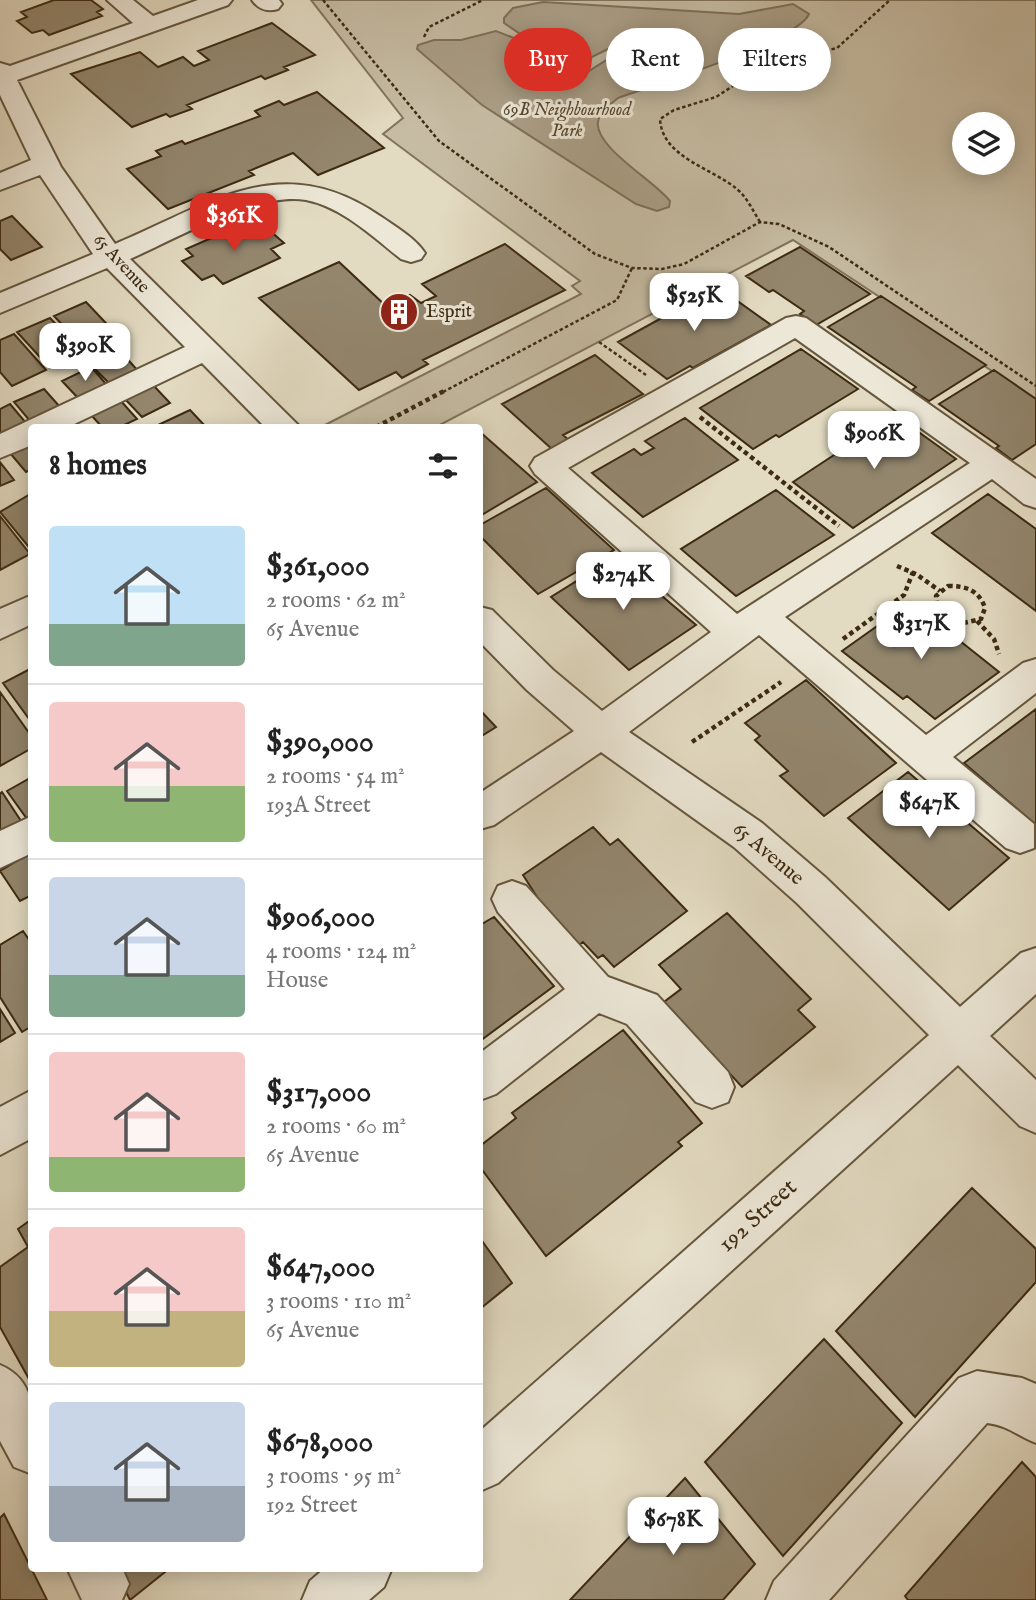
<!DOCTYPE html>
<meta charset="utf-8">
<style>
:root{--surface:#fff;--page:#f6f6f6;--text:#222;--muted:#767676;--line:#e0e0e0;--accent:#d93025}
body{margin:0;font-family:"IM FELL English",serif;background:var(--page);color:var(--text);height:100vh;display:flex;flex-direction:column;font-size:26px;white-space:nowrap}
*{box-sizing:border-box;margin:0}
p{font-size:23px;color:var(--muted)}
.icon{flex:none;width:38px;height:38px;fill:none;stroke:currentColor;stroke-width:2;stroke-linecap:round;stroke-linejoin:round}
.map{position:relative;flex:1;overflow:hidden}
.side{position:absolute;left:28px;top:424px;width:455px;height:1148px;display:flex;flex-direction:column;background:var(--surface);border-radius:7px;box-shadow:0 4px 18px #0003}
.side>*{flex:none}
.banner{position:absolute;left:504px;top:28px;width:427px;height:63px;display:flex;gap:14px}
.fabs{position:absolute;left:952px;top:112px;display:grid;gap:14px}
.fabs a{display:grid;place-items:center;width:63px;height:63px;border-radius:50%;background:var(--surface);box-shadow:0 4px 18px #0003;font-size:35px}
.price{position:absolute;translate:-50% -60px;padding:0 16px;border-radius:14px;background:#fff;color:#222;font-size:23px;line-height:46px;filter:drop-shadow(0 2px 4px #0008)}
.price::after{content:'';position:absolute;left:50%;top:42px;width:21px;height:16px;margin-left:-10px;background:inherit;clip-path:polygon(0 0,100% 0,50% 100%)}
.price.on{background:var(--accent);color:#fff}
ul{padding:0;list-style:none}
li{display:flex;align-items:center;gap:21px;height:175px;padding:0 21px}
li+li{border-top:2px solid var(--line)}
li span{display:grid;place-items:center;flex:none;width:196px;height:140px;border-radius:7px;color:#555}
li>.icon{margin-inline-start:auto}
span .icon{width:84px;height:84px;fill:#fffc;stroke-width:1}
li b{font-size:30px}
h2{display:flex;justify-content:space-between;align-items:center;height:84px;padding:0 21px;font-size:30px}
.chip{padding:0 24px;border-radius:32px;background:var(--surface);box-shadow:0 4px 18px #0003;font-size:24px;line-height:63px}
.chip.on{background:var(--accent);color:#fff}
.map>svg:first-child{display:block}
.green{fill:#c6bca3;stroke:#82745a;stroke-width:2;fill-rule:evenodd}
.water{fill:#aa9e86;stroke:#7e7058;stroke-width:2}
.building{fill:#93866d;stroke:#3d2b12;stroke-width:2}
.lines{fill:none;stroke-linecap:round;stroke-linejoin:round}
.minor-casing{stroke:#66573e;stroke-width:4}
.path-far1{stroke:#3d2b12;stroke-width:2.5;stroke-dasharray:3.5 2.5;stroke-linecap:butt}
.path{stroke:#3d2b12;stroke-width:4.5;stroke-dasharray:4.5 3.5;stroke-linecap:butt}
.minor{fill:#ece7d7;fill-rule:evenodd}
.labels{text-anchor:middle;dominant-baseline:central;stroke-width:6;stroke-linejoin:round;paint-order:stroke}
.far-park-label{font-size:18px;font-style:italic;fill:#58482f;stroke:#ece7d7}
.far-street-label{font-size:18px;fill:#3d2b12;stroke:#ece7d7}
.far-poi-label{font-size:18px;fill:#3d2b12;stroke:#ece7d7;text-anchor:start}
.street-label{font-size:21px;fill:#3d2b12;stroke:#ece7d7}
.near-street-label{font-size:24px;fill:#3d2b12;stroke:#ece7d7}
</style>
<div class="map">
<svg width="1036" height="1600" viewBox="0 0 1036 1600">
<rect width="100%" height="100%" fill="#e2dac1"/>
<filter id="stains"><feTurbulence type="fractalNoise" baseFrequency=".00286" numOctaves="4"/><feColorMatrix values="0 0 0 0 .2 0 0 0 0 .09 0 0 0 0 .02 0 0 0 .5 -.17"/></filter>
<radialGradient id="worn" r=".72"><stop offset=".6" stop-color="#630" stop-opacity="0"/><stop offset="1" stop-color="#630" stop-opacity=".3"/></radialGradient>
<path class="green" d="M311,0H1036V400L793,240L436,427H321L581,294L572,286L580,281L383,134L403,118ZM964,124H1003V163H964Z"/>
<path class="water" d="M543,2L739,14L793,4L809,14C797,42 653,85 618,98C611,104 599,112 598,122C594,147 655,181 670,201L669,207L657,211L636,204L482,105L417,49L418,45L434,40H461L496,31L519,40L567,70L580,72L589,71L619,52L664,40L656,37L622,42L578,64L547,52L504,23V18L513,8Z"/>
<path class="building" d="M54,0H91L103,9L97,12L102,16L49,35L43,30L32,33L17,21L27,17L21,12Z
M272,23L315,55L284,67L288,70L265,79L261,76L187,105L192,109L170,117L166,114L132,127L71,74L140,52L158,67L183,57L194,66L209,60L198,51Z
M317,92L384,148L318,175L293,153L249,171L254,175L168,209L127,169L161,156L156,151L182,141L185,144L260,116L255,111L279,101L284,105Z
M12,216L42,247L11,260L0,249V221Z
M248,222L255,228L263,225L284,243L271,249L280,258L223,284L214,275L202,280L182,261L193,256L186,249Z
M505,244L565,290L423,360L428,364L402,378L396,372L359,390L259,298L339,262L386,306L410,295L421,303L436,296L422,284Z
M800,247L870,294L816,325L800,314L804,311L773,290L769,292L746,276Z
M718,287L771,325L693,368L690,366L667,379L618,342Z
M881,296L986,365L929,401L912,390L916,387L828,327Z
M86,302L119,337L87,351L54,316Z
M50,318L83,353L50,368L17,332Z
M14,334L46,370L12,386L0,372V340Z
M801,349L858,389L779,437L776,435L753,449L700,408Z
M122,353L138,371L110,384L93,367Z
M595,355L643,394L563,435L570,441L553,450L502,404Z
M91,367L107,385L78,398L62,381Z
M994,370L1036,399V444L1012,460L996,448L999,446L939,404Z
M153,385L170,403L142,417L125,399Z
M44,389L60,407L30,421L14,402Z
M120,400L137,419L120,427H102L91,415Z
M10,404L26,423L0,435V409Z
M190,410L206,427L156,426Z
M895,415L956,459L853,528L793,482Z
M685,418L738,460L643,517L592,473L634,449L641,455L654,448L645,441Z
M480,432L537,482L480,516Z
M32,442V469L26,472L10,453Z
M0,462L14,480L0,486Z
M546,488L614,550L538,594L480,536V525Z
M776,490L834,535L736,596L681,549Z
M32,493V551L0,512Z
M988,494L1036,529V611L932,533Z
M0,516L30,554L0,570Z
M620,554L640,572L636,574L696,625L629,670L551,597Z
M911,602L999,672L935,719L907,696L903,699L842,651Z
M32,668V723L3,683Z
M806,680L896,763L824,816L780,776L788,771L755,740L760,736L745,723Z
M0,692L32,737V748L0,766Z
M1036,709V825L964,763Z
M480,710L496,727L480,737Z
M908,772L1009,858L949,910L848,818Z
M32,777V816L27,819L7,791Z
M2,792L21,821L0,833V794Z
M593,827L610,845L618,839L687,911L614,967L603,955L598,958L583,942L579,945L539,900L523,875Z
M32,852V895L20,901L0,871Z
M727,913L811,999L798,1010L815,1027L742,1087L664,1002L681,989L659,965Z
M494,917L554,986L480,1041V925Z
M23,931L32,944V1026L22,1032L0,997V945Z
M0,1009L15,1033L0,1042Z
M623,1030L702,1123L678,1142L682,1146L546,1256L480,1167V1146L516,1118L512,1113Z
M972,1188L1036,1249V1282L915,1417L836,1331Z
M32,1219V1377L29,1379L0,1327V1267L28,1247L18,1229Z
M480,1238L512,1283L480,1309Z
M824,1339L902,1423L783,1556L705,1462Z
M1022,1462L1036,1477V1600H908L905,1596Z
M685,1478L755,1564L723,1600H570Z
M4,1514L47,1600H0V1518Z
M114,1568H170L130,1600Z"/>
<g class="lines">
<defs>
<path id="minor" d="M107,0H133L153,16L198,0H232L228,5L17,80L61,167L115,244C210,204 282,148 380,216C395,226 415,238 425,253L421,259L411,262L401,259C373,237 342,207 306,200C258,191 176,239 130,259L300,427H265L202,363L68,427H32V445L0,458V434L185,347L107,268L0,313V293L93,254L40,175L0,190V173L31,160L0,95V63L10,66L133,23Z
M252,0H279L282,4L278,9C267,12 259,10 252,0Z
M796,316L806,318L1036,479V508L1024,504L992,479L785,617L926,735L1023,663L1036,659V693L953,757L1034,824V848L1020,853L1006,848L759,635L629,732L762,823L825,877L960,1007L1021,953L1036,948V994L990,1036L1036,1080V1133L1020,1126L958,1065L498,1483L480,1491V1431L929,1035L797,903L734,847L601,752L494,825L480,829V793L574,731L527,690L480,642V607L492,610L553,670L602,711L711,632L535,474L530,466L535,458L786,318ZM795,338L970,463L737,614L568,468Z
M32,595V624L0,639V609Z
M32,816V853L0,868V831Z
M512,881L526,886L608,977L657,995L728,1072L734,1087L728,1102L712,1108L696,1102L627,1024L599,1013L496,1094L480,1100V1053L565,989L498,912L492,899L498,886Z
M32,1090V1138L0,1155V1107Z
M0,1365C44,1383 32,1433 32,1474L14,1467L0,1441Z
M977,1371L1022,1378L1036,1384V1443C1016,1435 1009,1426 987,1423L829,1600H766L774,1581L959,1378Z
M67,1568H122L129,1584L122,1600H82Z
M325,1568H392L384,1587L369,1600H302L310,1581Z"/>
</defs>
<use href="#minor" class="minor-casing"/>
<path class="path-far1" d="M323,0L439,141L595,254L632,268L662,269L684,264L760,222L779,224L829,247L1036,386
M424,37L429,27L483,0
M760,222C753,211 748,199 738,190C713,168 662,158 660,119L674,110L716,97L762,67L837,48L890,0
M599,342L646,375
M443,392L617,300L632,268"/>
<path class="path" d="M700,417L839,526
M376,427L446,390
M897,566L916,574L940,591
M948,586C966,586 979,590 985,608L981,619L959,624L938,612L936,596Z
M977,621L994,639L999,654
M843,639L904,595L913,572
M692,742L781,682"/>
<use href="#minor" class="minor"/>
</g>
<defs>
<symbol id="building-disc" viewBox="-11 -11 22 22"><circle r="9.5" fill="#8f2418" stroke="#ece7d7"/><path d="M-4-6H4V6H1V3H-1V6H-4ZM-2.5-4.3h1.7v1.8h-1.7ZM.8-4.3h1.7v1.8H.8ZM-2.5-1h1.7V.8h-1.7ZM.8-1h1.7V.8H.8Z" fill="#fff"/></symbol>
</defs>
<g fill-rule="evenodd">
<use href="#building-disc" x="377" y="290" width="44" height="44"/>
</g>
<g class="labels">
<g class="far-park-label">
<text x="567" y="110">69B Neighbourhood<tspan x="567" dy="21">Park</tspan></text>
</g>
<g class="far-street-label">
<text transform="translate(121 264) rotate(47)">65 Avenue</text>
</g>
<g class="far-poi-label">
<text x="426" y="312">Esprit</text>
</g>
<g class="street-label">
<text transform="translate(768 854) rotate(40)">65 Avenue</text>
</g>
<g class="near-street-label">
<text transform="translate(758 1216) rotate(-42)">192 Street</text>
</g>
</g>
<rect width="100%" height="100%" filter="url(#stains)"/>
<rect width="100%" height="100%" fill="url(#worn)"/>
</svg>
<div class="fabs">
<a><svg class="icon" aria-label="layers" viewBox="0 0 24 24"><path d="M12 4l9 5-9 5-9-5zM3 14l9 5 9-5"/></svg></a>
</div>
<b class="price on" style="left:234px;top:253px">$361K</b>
<b class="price" style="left:694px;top:333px">$525K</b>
<b class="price" style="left:85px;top:383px">$390K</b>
<b class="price" style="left:874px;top:471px">$906K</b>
<b class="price" style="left:623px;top:612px">$274K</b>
<b class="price" style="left:921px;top:661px">$317K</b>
<b class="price" style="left:929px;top:840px">$647K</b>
<b class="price" style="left:673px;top:1557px">$678K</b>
<div class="banner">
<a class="chip on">Buy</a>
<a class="chip">Rent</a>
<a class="chip">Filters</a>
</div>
<section class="side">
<h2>8 homes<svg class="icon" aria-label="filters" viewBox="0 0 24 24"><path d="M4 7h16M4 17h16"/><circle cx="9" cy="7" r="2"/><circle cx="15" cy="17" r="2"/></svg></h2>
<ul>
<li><span style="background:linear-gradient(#bfe0f5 70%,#7fa58c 0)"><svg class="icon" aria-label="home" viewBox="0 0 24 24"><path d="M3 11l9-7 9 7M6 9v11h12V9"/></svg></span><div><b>$361,000</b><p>2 rooms · 62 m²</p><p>65 Avenue</p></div></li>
<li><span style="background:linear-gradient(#f6c9c9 60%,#8fb573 0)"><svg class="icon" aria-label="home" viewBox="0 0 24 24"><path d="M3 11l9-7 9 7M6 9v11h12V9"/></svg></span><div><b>$390,000</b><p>2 rooms · 54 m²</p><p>193A Street</p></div></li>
<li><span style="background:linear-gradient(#c9d6e8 70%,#7fa58c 0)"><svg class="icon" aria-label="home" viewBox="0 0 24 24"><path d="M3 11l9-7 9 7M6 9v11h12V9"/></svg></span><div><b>$906,000</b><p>4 rooms · 124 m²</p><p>House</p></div></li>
<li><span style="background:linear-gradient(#f6c9c9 75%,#8fb573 0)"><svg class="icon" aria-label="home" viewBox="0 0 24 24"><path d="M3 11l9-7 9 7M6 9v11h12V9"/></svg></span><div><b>$317,000</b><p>2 rooms · 60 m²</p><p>65 Avenue</p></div></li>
<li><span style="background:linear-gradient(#f6c9c9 60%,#c2b280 0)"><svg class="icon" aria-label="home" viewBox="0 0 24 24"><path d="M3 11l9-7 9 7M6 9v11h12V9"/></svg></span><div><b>$647,000</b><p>3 rooms · 110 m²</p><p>65 Avenue</p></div></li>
<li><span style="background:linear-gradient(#c9d6e8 60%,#9aa5b1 0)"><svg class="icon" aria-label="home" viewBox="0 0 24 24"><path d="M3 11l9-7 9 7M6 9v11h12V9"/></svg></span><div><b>$678,000</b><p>3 rooms · 95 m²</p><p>192 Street</p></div></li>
</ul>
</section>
</div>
